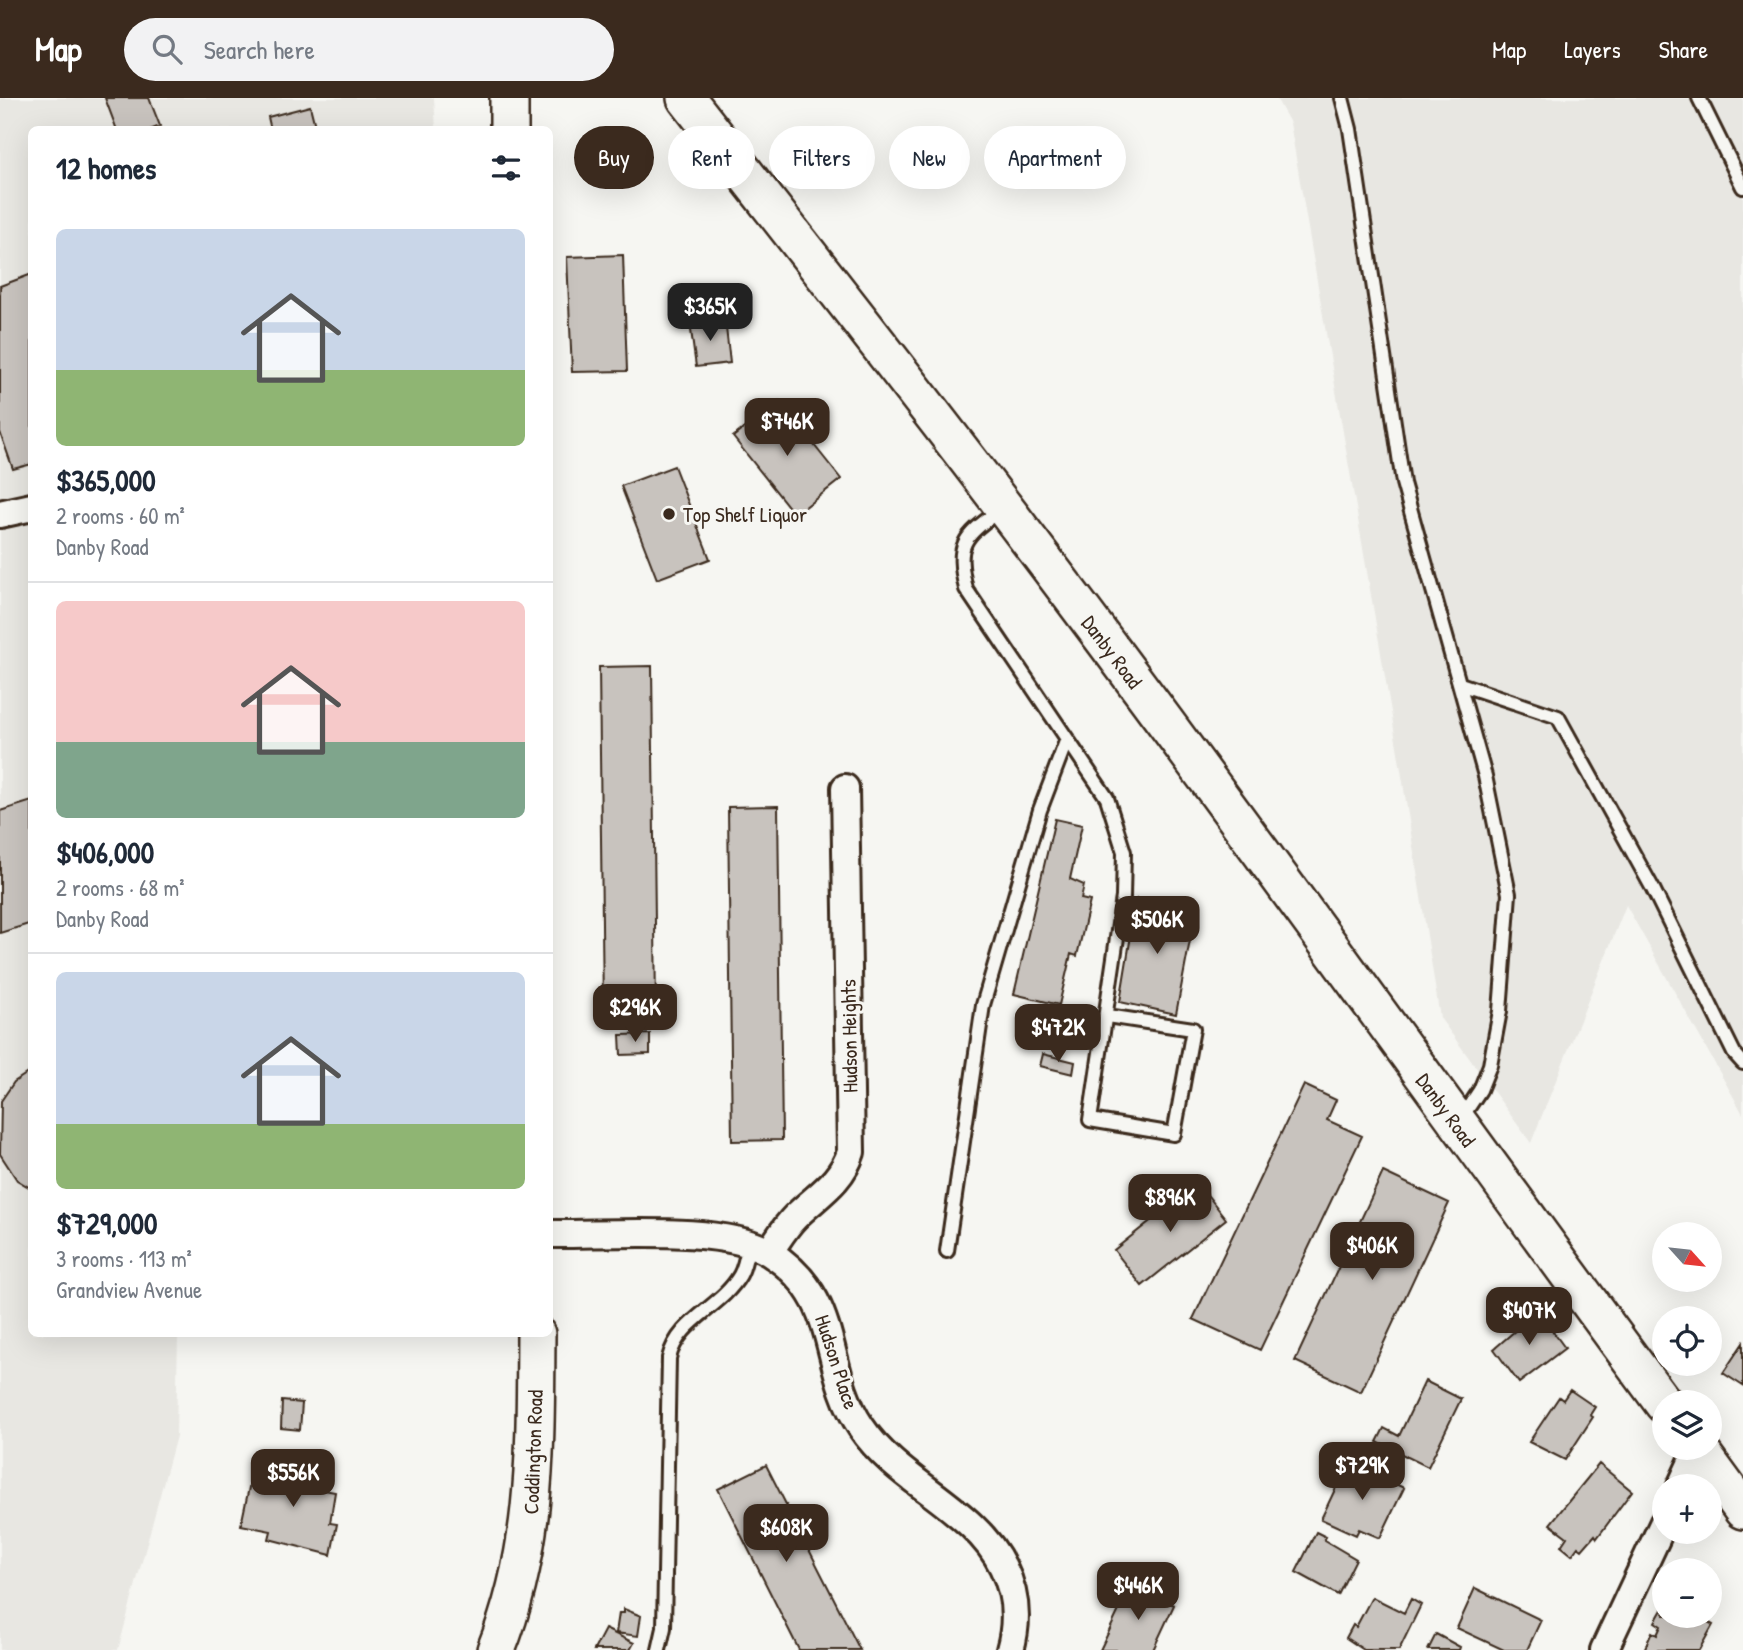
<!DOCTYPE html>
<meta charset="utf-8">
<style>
:root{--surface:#fff;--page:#f2f2f3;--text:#1f2937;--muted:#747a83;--line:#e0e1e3;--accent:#3b2a1e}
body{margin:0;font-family:"Patrick Hand",sans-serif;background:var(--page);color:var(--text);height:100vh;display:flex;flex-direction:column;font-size:26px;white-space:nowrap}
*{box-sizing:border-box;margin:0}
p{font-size:23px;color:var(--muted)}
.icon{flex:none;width:38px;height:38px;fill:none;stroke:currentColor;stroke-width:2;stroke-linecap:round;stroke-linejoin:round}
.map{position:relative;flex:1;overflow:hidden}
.drawer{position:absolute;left:28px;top:28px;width:525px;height:1211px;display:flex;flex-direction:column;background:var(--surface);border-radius:10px;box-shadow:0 7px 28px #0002}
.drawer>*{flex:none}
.hud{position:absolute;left:574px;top:28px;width:665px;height:63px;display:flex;gap:14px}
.needle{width:46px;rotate:117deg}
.fabs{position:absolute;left:1652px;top:1124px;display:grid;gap:14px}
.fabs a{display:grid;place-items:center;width:70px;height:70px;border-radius:50%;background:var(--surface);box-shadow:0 7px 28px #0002;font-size:35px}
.price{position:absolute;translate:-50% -60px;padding:0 16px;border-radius:14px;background:var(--accent);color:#fff;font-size:23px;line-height:46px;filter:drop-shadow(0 2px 4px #0008)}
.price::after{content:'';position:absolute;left:50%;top:42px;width:21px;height:16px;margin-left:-10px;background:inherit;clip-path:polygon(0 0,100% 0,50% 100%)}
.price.on{background:#222;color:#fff}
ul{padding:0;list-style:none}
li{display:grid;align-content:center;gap:14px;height:371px;padding:0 28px}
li+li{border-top:2px solid var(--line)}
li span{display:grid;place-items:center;height:217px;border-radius:10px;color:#555}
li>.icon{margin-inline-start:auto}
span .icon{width:126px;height:126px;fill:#fffc;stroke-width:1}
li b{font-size:30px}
h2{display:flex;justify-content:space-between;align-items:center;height:84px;padding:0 28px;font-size:30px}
.chip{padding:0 24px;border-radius:32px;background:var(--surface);box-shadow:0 7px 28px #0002;font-size:24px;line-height:63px}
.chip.on{background:var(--accent);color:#fff}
header{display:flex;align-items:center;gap:42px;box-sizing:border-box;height:98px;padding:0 35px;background:var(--accent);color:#fff}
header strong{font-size:33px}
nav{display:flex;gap:38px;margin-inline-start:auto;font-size:24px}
.search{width:490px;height:63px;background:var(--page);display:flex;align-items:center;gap:18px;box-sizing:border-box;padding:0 24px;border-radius:38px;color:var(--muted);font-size:26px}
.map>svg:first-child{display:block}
.built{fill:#e8e7e2}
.building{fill:#c8c3be;stroke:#3b2a1e;stroke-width:2}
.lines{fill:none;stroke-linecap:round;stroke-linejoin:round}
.lane-casing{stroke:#3b2a1e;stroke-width:18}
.street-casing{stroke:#3b2a1e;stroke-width:32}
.secondary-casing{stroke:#3b2a1e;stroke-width:42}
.lane{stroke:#f6f6f2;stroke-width:12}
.street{stroke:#f6f6f2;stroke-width:26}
.secondary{stroke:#f6f6f2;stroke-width:37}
.poi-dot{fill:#3b2a1e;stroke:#f6f6f2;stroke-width:2.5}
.labels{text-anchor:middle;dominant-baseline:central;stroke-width:6;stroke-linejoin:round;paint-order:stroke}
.poi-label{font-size:21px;fill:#3b2a1e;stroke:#f6f6f2;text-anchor:start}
.street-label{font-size:21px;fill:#3b2a1e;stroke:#f6f6f2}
</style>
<header>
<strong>Map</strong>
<div class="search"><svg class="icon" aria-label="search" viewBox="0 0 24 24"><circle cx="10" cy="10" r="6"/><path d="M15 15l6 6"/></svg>Search here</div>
<nav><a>Map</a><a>Layers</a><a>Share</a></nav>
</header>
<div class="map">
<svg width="1743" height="1552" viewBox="0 0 1743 1552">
<rect width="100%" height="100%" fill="#f6f6f2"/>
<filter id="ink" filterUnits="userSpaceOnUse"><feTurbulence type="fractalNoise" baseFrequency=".0143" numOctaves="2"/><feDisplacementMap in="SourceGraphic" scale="14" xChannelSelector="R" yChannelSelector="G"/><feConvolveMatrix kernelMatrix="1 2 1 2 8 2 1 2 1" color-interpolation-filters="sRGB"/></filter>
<g filter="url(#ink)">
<path class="built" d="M0,0H434L436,31L32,32V1236H178L176,1338L118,1552H0Z
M1276,0H1743V1016L1626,807L1531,1045L1440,920L1401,672L1290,25Z"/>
<path class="building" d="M105,0H149L160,28L150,32H117Z
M310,8L316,32H271L268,19Z
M623,157L627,273L572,274L567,159Z
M32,176V366L13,371L0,334V188Z
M725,221L730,265L696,269L690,225Z
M779,303L841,381L795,417L733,339Z
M674,368L710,461L657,481L621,388Z
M652,568L656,910L603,911L599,569Z
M32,703V825L0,835V713Z
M778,708L782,1042L732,1043L728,709Z
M1055,721L1082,727L1070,781L1084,787L1081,801L1090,803L1077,858L1071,856L1059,907L1014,896Z
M1137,801L1196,811L1176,916L1120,904Z
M650,936V956L621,957L620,937Z
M1043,956L1075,964L1073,976L1040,968Z
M32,972V1091L17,1082L0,1056L1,1003L14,984Z
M1304,987L1336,1002L1327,1022L1362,1038L1260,1252L1193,1221Z
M1383,1074L1449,1105L1361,1294L1295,1263Z
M1198,1085L1226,1121L1142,1188L1114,1152Z
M1538,1213L1565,1250L1519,1285L1494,1251Z
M1743,1245V1288L1723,1275Z
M1425,1283L1461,1301L1428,1369L1377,1344L1384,1330L1399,1338Z
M1570,1292L1595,1309L1590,1317L1593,1319L1565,1362L1529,1344L1559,1299L1563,1302Z
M282,1303L302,1305L300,1332L281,1330Z
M1348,1364L1404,1390L1380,1440L1359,1431L1356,1437L1321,1421Z
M276,1366L327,1375L324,1392L335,1394L330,1425L337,1426L331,1457L269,1441L271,1433L241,1427L251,1380L267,1383L266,1387L272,1388Z
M1599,1366L1632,1393L1597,1440L1595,1437L1582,1452L1578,1449L1572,1457L1561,1448L1567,1439L1550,1426Z
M766,1367L860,1552H799L718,1391Z
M1316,1434L1326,1439L1324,1442L1356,1461L1338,1497L1296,1474Z
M1131,1487L1174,1507L1153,1552H1100Z
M1475,1490L1541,1522L1527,1552H1504L1457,1530Z
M1372,1499L1404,1515L1411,1501L1421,1507L1399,1552H1364L1346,1540L1353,1527L1356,1529Z
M1664,1508V1517H1695L1713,1527L1699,1552H1644L1652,1534L1657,1537L1661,1528L1655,1524Z
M624,1511L641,1518L638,1538L616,1535L619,1515H624Z
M605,1531L634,1545L630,1552H594Z
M1436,1536L1460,1549L1459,1552H1428Z"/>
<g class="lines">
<defs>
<path id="lane" d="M1342,0L1350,31L1403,385L1485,678L1509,796L1500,913L1490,967L1480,992L1460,1022
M1699,0L1743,89
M1001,411C964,439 955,444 966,491L1107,700L1124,754L1123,799L1090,1022L1174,1036L1193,931L1107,918
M1460,586L1558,619L1653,791L1734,955L1743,965
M947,1153L983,907L1040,712L1067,641
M659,1552L664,1530L669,1260C678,1222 721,1210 740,1177C745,1168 747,1155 749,1145"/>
<path id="street" d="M0,416L32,409
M550,1136C605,1137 725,1126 770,1155C844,1202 820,1268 861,1329C898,1385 975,1410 1003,1469C1016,1495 1018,1524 1010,1552
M769,1154C777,1143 785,1129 795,1119C817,1097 841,1085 851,1054L845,690
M1681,1388L1698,1351
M1604,1552L1664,1424"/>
<path id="secondary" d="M509,0V32
M686,0C792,136 899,271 1003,408C1228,703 1443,1007 1664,1306
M1697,1349L1743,1412
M496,1552C538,1448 535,1345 536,1236"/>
</defs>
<use href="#lane" class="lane-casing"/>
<use href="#street" class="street-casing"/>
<use href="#secondary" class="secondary-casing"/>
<use href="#lane" class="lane"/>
<use href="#street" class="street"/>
<use href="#secondary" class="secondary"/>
</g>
</g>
<circle class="poi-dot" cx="669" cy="416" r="7"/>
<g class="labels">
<g class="poi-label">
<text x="683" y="416">Top Shelf Liquor</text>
</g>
<g class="street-label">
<text transform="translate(1112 554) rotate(53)">Danby Road</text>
<text transform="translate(849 938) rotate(-91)">Hudson Heights</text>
<text transform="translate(1446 1012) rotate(54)">Danby Road</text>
<text transform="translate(837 1264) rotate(72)">Hudson Place</text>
<text transform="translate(533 1354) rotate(-88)">Coddington Road</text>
</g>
</g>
</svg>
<div class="fabs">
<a><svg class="needle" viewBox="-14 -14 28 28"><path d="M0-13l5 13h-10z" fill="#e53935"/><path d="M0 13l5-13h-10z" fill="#747a83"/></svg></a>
<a><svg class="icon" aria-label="locate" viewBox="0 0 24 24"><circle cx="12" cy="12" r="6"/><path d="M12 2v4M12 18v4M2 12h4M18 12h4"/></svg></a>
<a><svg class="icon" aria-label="layers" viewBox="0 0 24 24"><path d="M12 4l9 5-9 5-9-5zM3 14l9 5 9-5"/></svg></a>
<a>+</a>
<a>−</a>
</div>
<b class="price on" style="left:710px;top:245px">$365K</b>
<b class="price" style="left:787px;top:360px">$746K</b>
<b class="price" style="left:1157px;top:858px">$506K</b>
<b class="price" style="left:635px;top:946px">$296K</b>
<b class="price" style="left:1058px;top:966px">$472K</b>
<b class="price" style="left:1170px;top:1136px">$896K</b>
<b class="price" style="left:1372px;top:1184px">$406K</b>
<b class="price" style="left:1529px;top:1249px">$407K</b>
<b class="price" style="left:1362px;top:1404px">$729K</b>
<b class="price" style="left:293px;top:1411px">$556K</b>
<b class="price" style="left:786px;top:1466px">$608K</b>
<b class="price" style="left:1138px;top:1524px">$446K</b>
<div class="hud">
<a class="chip on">Buy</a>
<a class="chip">Rent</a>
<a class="chip">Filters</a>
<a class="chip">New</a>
<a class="chip">Apartment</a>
</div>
<section class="drawer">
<h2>12 homes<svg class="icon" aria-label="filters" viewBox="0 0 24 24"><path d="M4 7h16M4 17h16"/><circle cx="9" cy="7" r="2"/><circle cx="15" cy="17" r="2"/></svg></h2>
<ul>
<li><span style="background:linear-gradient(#c9d6e8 65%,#8fb573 0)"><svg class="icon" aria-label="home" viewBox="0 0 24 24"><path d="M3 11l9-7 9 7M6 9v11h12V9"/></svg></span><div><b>$365,000</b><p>2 rooms · 60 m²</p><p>Danby Road</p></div></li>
<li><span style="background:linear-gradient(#f6c9c9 65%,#7fa58c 0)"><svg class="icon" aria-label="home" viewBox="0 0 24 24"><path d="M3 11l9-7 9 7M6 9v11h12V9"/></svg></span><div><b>$406,000</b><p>2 rooms · 68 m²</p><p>Danby Road</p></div></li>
<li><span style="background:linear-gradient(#c9d6e8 70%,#8fb573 0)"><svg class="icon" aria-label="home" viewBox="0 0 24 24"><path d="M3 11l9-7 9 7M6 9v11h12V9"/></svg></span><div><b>$729,000</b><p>3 rooms · 113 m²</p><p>Grandview Avenue</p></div></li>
</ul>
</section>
</div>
